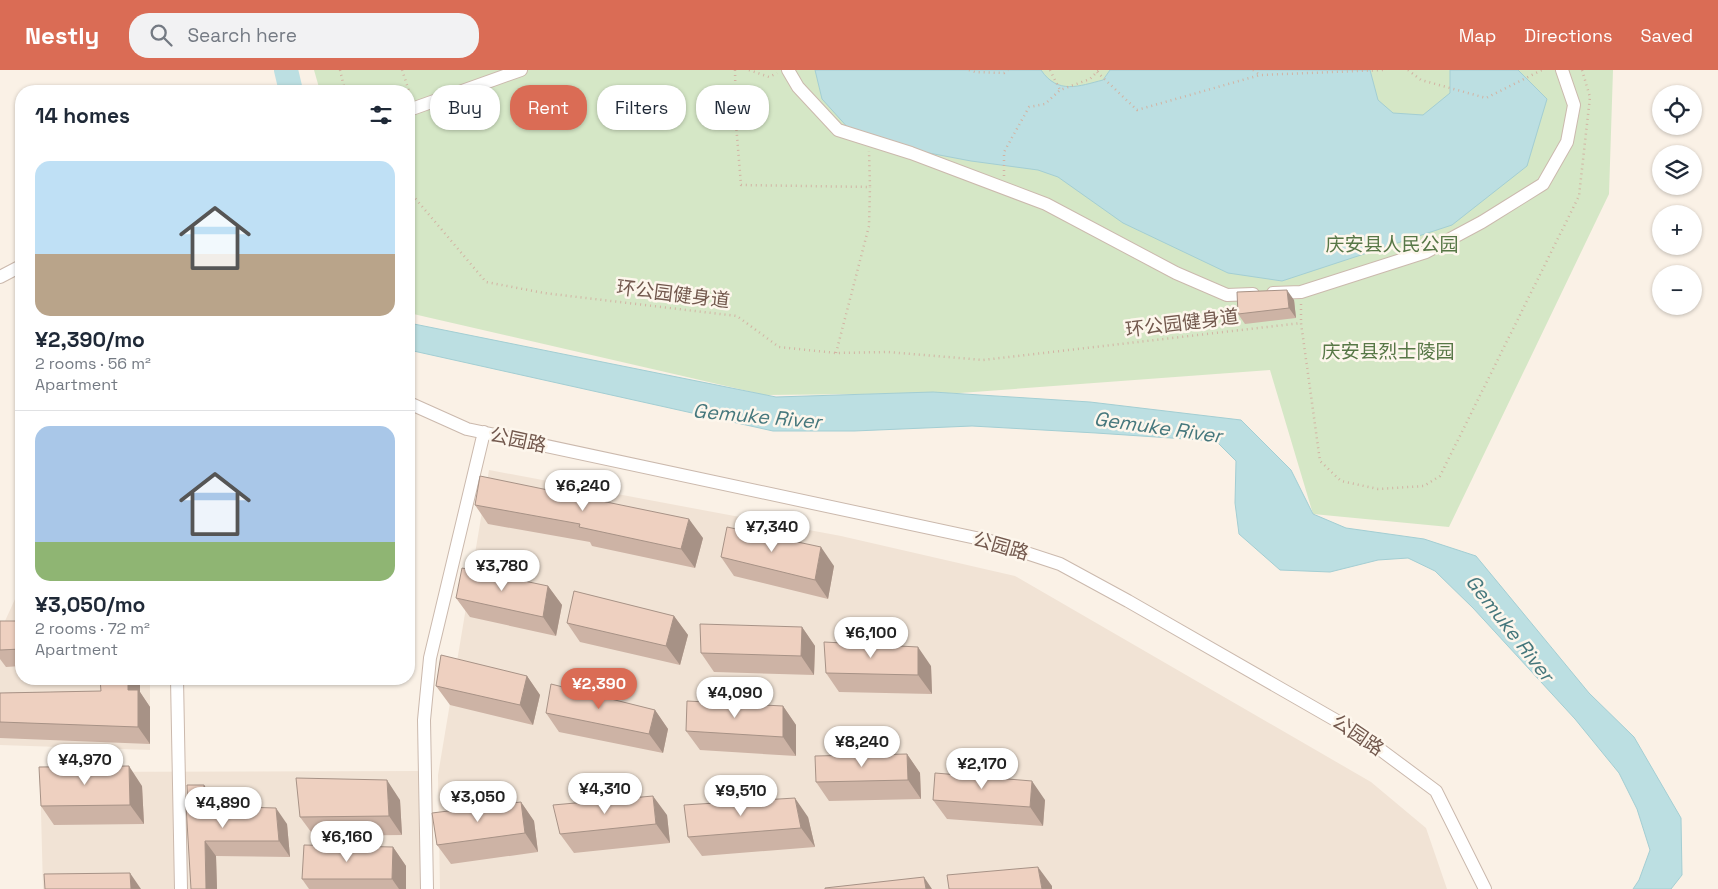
<!DOCTYPE html>
<meta charset="utf-8">
<style>
:root{--surface:#fff;--page:#f2f2f3;--text:#1f2937;--muted:#747a83;--line:#e0e1e3;--accent:#da6c55}
body{margin:0;font-family:"Space Grotesk","Noto Sans SC",sans-serif;background:var(--page);color:var(--text);height:100vh;display:flex;flex-direction:column;font-size:19px;white-space:nowrap}
*{box-sizing:border-box;margin:0}
p{font-size:16px;color:var(--muted)}
.icon{flex:none;width:28px;height:28px;fill:none;stroke:currentColor;stroke-width:2;stroke-linecap:round;stroke-linejoin:round}
.map{position:relative;flex:1;overflow:hidden}
.details{position:absolute;left:15px;top:15px;width:400px;height:600px;display:flex;flex-direction:column;background:var(--surface);border-radius:20px;box-shadow:0 1px 4px #0004}
.details>*{flex:none}
.guide{position:absolute;left:430px;top:15px;width:475px;height:45px;display:flex;gap:10px}
.buttons{position:absolute;left:1652px;top:15px;display:grid;gap:10px}
.buttons a{display:grid;place-items:center;width:50px;height:50px;border-radius:50%;background:var(--surface);box-shadow:0 1px 4px #0004;font-size:25px}
.price{position:absolute;translate:-50% -42px;padding:0 11px;border-radius:18px;background:#fff;color:#222;font-size:16px;line-height:32px;filter:drop-shadow(0 1px 2px #0008)}
.price::after{content:'';position:absolute;left:50%;top:30px;width:15px;height:11px;margin-left:-8px;background:inherit;clip-path:polygon(0 0,100% 0,50% 100%)}
.price.on{background:var(--accent);color:#fff}
ul{padding:0;list-style:none}
li{display:grid;align-content:center;gap:10px;height:265px;padding:0 20px}
li+li{border-top:1px solid var(--line)}
li span{display:grid;place-items:center;height:155px;border-radius:15px;color:#555}
li>.icon{margin-inline-start:auto}
span .icon{width:90px;height:90px;fill:#fffc;stroke-width:1}
li b{font-size:21px}
h2{display:flex;justify-content:space-between;align-items:center;height:60px;padding:0 20px;font-size:21px}
.tag{padding:0 18px;border-radius:20px;background:var(--surface);box-shadow:0 1px 4px #0004;font-size:18px;line-height:45px}
.tag.on{background:var(--accent);color:#fff}
header{display:flex;align-items:center;gap:30px;box-sizing:border-box;height:70px;padding:0 25px;background:var(--accent);color:#fff}
header strong{font-size:24px}
nav{display:flex;gap:28px;margin-inline-start:auto;font-size:18px}
.search{width:350px;height:45px;background:var(--page);display:flex;align-items:center;gap:12px;box-sizing:border-box;padding:0 18px;border-radius:20px;color:var(--muted);font-size:19px}
.map>svg:first-child{display:block}
.residential{fill:#f1e3d5}
.green{fill:#d5e7c6}
.water{fill:#bcdfe2;stroke:#a3ced3}
.lines{fill:none;stroke-linecap:round;stroke-linejoin:round}
.river{stroke:#bcdfe2;stroke-width:24}
.minor-casing{stroke:#cbb9ad;stroke-width:14}
.path{stroke:#d2b3a3;stroke-width:2.5;stroke-dasharray:1 4;stroke-linecap:butt}
.minor{stroke:#fff;stroke-width:12}
.wall{fill:#cdb3a5}
.shaded-wall{fill:#a79286}
.building{fill:#eed0c0;stroke:#a79286}
.labels{text-anchor:middle;dominant-baseline:central;stroke-width:5;stroke-linejoin:round;paint-order:stroke}
.park-label{font-size:19px;fill:#577746;stroke:#fdf6ec}
.street-label{font-size:19px;fill:#72584d;stroke:#fdf6ec}
.water-label{font-size:20px;font-style:italic;fill:#45777c;stroke:#fdf6ec}
</style>
<header>
<strong>Nestly</strong>
<div class="search"><svg class="icon" aria-label="search" viewBox="0 0 24 24"><circle cx="10" cy="10" r="6"/><path d="M15 15l6 6"/></svg>Search here</div>
<nav><a>Map</a><a>Directions</a><a>Saved</a></nav>
</header>
<div class="map">
<svg width="1718" height="819" viewBox="0 0 1718 819">
<rect width="100%" height="100%" fill="#faf1e6"/>
<path class="residential" d="M489,400L841,466L1015,506L1371,712L1426,758L1447,819H440L438,705Z
M21,516V609H150V680L0,675V562Z
M421,701V819H43L40,702Z"/>
<path class="green" d="M314,0H1613L1609,124L1449,457L1313,444L1270,300L960,323L765,325L409,243V21H320Z"/>
<path class="water" d="M815,0H1041C1058,25 1079,16 1103,10L1110,0H1370L1378,30L1393,43L1423,45L1450,23V0H1518L1547,29L1527,96L1452,155L1282,211L1228,203L1123,153L1058,107L1038,100L971,91L892,76L850,60L822,29Z
M409,253L776,327L933,322L1090,332L1241,350L1291,400L1313,444L1346,458L1424,469L1476,486L1589,623L1634,667L1681,748L1682,805L1671,819H1633L1639,810L1650,780L1637,739L1619,703L1575,649L1473,538L1435,501L1408,488L1378,490L1330,502L1280,500L1239,464L1235,433L1236,391L1216,371L1096,363L972,356L854,361H773L409,280Z"/>
<g class="lines">
<path class="river" d="M286,0L291,21"/>
<defs>
<path id="minor" d="M788,0L798,17L838,60L911,83L1046,134L1176,203L1227,225L1253,224
M409,40L521,0
M0,207L21,196
M1273,223L1301,222L1426,182L1482,152L1543,114L1567,72L1574,35L1562,0
M409,333L467,359L990,471L1060,494L1128,531L1358,663L1436,721L1485,819
M177,609L181,819
M427,819L424,650L430,588L484,362"/>
</defs>
<use href="#minor" class="minor-casing"/>
<path class="path" d="M340,0L345,21
M402,0L409,21
M735,0L736,54L741,115L870,117L869,81
M749,0L769,7L777,3
M969,0L975,2L1004,3L1008,0
M1050,0L1060,20
M1253,0L1260,5
M1408,0L1421,10L1486,28L1542,0
M1097,2L1137,40L1260,5L1383,0
M1004,106V82L1029,37L1045,34L1060,20L1090,9L1099,0
M409,121L486,212L544,223L737,246L779,277L836,283L888,282L983,290L1301,253L1320,391L1341,411L1378,419L1424,416L1440,406L1579,126L1590,27L1582,0
M1301,234V253
M836,283L869,156L870,117"/>
<use href="#minor" class="minor"/>
</g>
<path class="wall" d="M1294,230L1296,248L1245,254L1238,244Z
M475,435L703,468L695,498L592,476L590,472L488,454Z
M721,487L834,496L828,529L734,506Z
M548,516L562,535L556,566L470,547L456,528Z
M674,546L688,565L680,595L580,572L567,553Z
M0,551H21V596L6,597L0,589Z
M802,557L815,576L814,605L714,602L701,583Z
M931,596L932,624L839,622L826,603Z
M527,606L540,625L533,655L450,635L436,616Z
M100,609H140V622L150,637V674L0,668V623L101,621Z
M783,636L796,655V686L700,680L686,661Z
M655,640L668,659L663,683L559,662L546,643Z
M907,684L920,703L921,729L829,731L816,712Z
M204,715L215,731V736L287,754L290,787L216,786L217,819L188,735Z
M142,716L144,754L54,755L41,736Z
M400,730L402,765L314,766L300,747Z
M933,730H1045L1043,756L947,749Z
M521,732L534,751L538,782L451,794L437,775Z
M667,745L670,773L574,783L560,764Z
M808,747L815,777L702,786L688,767Z
M393,777L406,796V819H309L302,809Z"/>
<path class="shaded-wall" d="M1287,220L1294,230L1296,248L1289,238Z
M689,449L703,468L695,498L681,479Z
M821,477L834,496L828,529L815,510Z
M548,516L562,535L556,566L543,547Z
M674,546L688,565L680,595L666,576Z
M802,557L815,576L814,605L801,586Z
M918,577L931,596L932,624L918,605Z
M527,606L540,625L533,655L520,635Z
M128,609H140V622L150,637V674L138,657L128,620Z
M783,636L796,655V686L783,667Z
M655,640L668,659L663,683L649,664Z
M907,684L920,703L921,729L908,710Z
M129,696L142,716L144,754L130,735Z
M387,710L400,730L402,765L389,746Z
M1032,711L1045,730L1043,756L1030,737Z
M204,715L215,731V752L204,736Z
M653,726L667,745L670,773L656,754Z
M795,728L808,747L815,777L801,758Z
M521,732L534,751L538,782L525,763Z
M276,738L287,754L290,787L279,771Z
M205,771L216,786L217,819H206Z
M393,777L406,796V819H399L392,809Z
M1038,797L1052,816V819H1042Z
M130,803L141,819H131Z
M924,807L932,819H926Z"/>
<path class="building" d="M1287,220L1289,238L1238,244L1237,222Z
M480,406L689,449L681,479L579,457L580,454L475,435Z
M727,457L821,477L815,510L721,487Z
M462,498L548,516L543,547L456,528Z
M574,521L674,546L666,576L567,553Z
M0,551H21V579L0,580Z
M700,554L802,557L801,586L701,583Z
M824,572L918,577V605L826,603Z
M441,585L527,606L520,635L436,616Z
M100,609H128V620H138V657L0,652V623L101,621Z
M551,614L655,640L649,664L546,643Z
M687,631L783,636V667L686,661Z
M907,684L908,710L816,712L815,686Z
M129,696L130,735L41,736L39,697Z
M935,703L1032,711L1030,737L933,730Z
M296,708L387,710L389,746L300,747Z
M187,715H204V736L276,738L279,771H205L206,819H191L186,735H188Z
M653,726L656,754L560,764L553,735Z
M795,728L801,758L688,767L684,735Z
M521,732L525,763L437,775L432,743Z
M304,775L393,777L392,809H302Z
M1038,797L1042,819H949L947,805Z
M130,803L131,819H45L44,804Z
M924,807L926,819H825V818Z"/>
<g class="labels">
<g class="park-label">
<text x="1392" y="174">庆安县人民公园</text>
<text x="1388" y="281">庆安县烈士陵园</text>
</g>
<g class="street-label">
<text transform="translate(673 224) rotate(7)">环公园健身道</text>
<text transform="translate(1182 253) rotate(-7)">环公园健身道</text>
<text transform="translate(518 370) rotate(12)">公园路</text>
<text transform="translate(1001 476) rotate(16)">公园路</text>
<text transform="translate(1358 665) rotate(34)">公园路</text>
</g>
<g class="water-label">
<text transform="translate(757 346) rotate(5)">Gemuke River</text>
<text transform="translate(1158 357) rotate(8)">Gemuke River</text>
<text transform="translate(1510 558) rotate(52)">Gemuke River</text>
</g>
</g>
</svg>
<div class="buttons">
<a><svg class="icon" aria-label="locate" viewBox="0 0 24 24"><circle cx="12" cy="12" r="6"/><path d="M12 2v4M12 18v4M2 12h4M18 12h4"/></svg></a>
<a><svg class="icon" aria-label="layers" viewBox="0 0 24 24"><path d="M12 4l9 5-9 5-9-5zM3 14l9 5 9-5"/></svg></a>
<a>+</a>
<a>−</a>
</div>
<b class="price" style="left:583px;top:442px">¥6,240</b>
<b class="price" style="left:772px;top:483px">¥7,340</b>
<b class="price" style="left:502px;top:522px">¥3,780</b>
<b class="price" style="left:871px;top:589px">¥6,100</b>
<b class="price on" style="left:599px;top:640px">¥2,390</b>
<b class="price" style="left:735px;top:649px">¥4,090</b>
<b class="price" style="left:862px;top:698px">¥8,240</b>
<b class="price" style="left:85px;top:716px">¥4,970</b>
<b class="price" style="left:982px;top:720px">¥2,170</b>
<b class="price" style="left:605px;top:745px">¥4,310</b>
<b class="price" style="left:741px;top:747px">¥9,510</b>
<b class="price" style="left:478px;top:753px">¥3,050</b>
<b class="price" style="left:223px;top:759px">¥4,890</b>
<b class="price" style="left:347px;top:793px">¥6,160</b>
<div class="guide">
<a class="tag">Buy</a>
<a class="tag on">Rent</a>
<a class="tag">Filters</a>
<a class="tag">New</a>
</div>
<section class="details">
<h2>14 homes<svg class="icon" aria-label="filters" viewBox="0 0 24 24"><path d="M4 7h16M4 17h16"/><circle cx="9" cy="7" r="2"/><circle cx="15" cy="17" r="2"/></svg></h2>
<ul>
<li><span style="background:linear-gradient(#bfe0f5 60%,#b9a48a 0)"><svg class="icon" aria-label="home" viewBox="0 0 24 24"><path d="M3 11l9-7 9 7M6 9v11h12V9"/></svg></span><div><b>¥2,390/mo</b><p>2 rooms · 56 m²</p><p>Apartment</p></div></li>
<li><span style="background:linear-gradient(#a9c7e8 75%,#8fb573 0)"><svg class="icon" aria-label="home" viewBox="0 0 24 24"><path d="M3 11l9-7 9 7M6 9v11h12V9"/></svg></span><div><b>¥3,050/mo</b><p>2 rooms · 72 m²</p><p>Apartment</p></div></li>
</ul>
</section>
</div>
